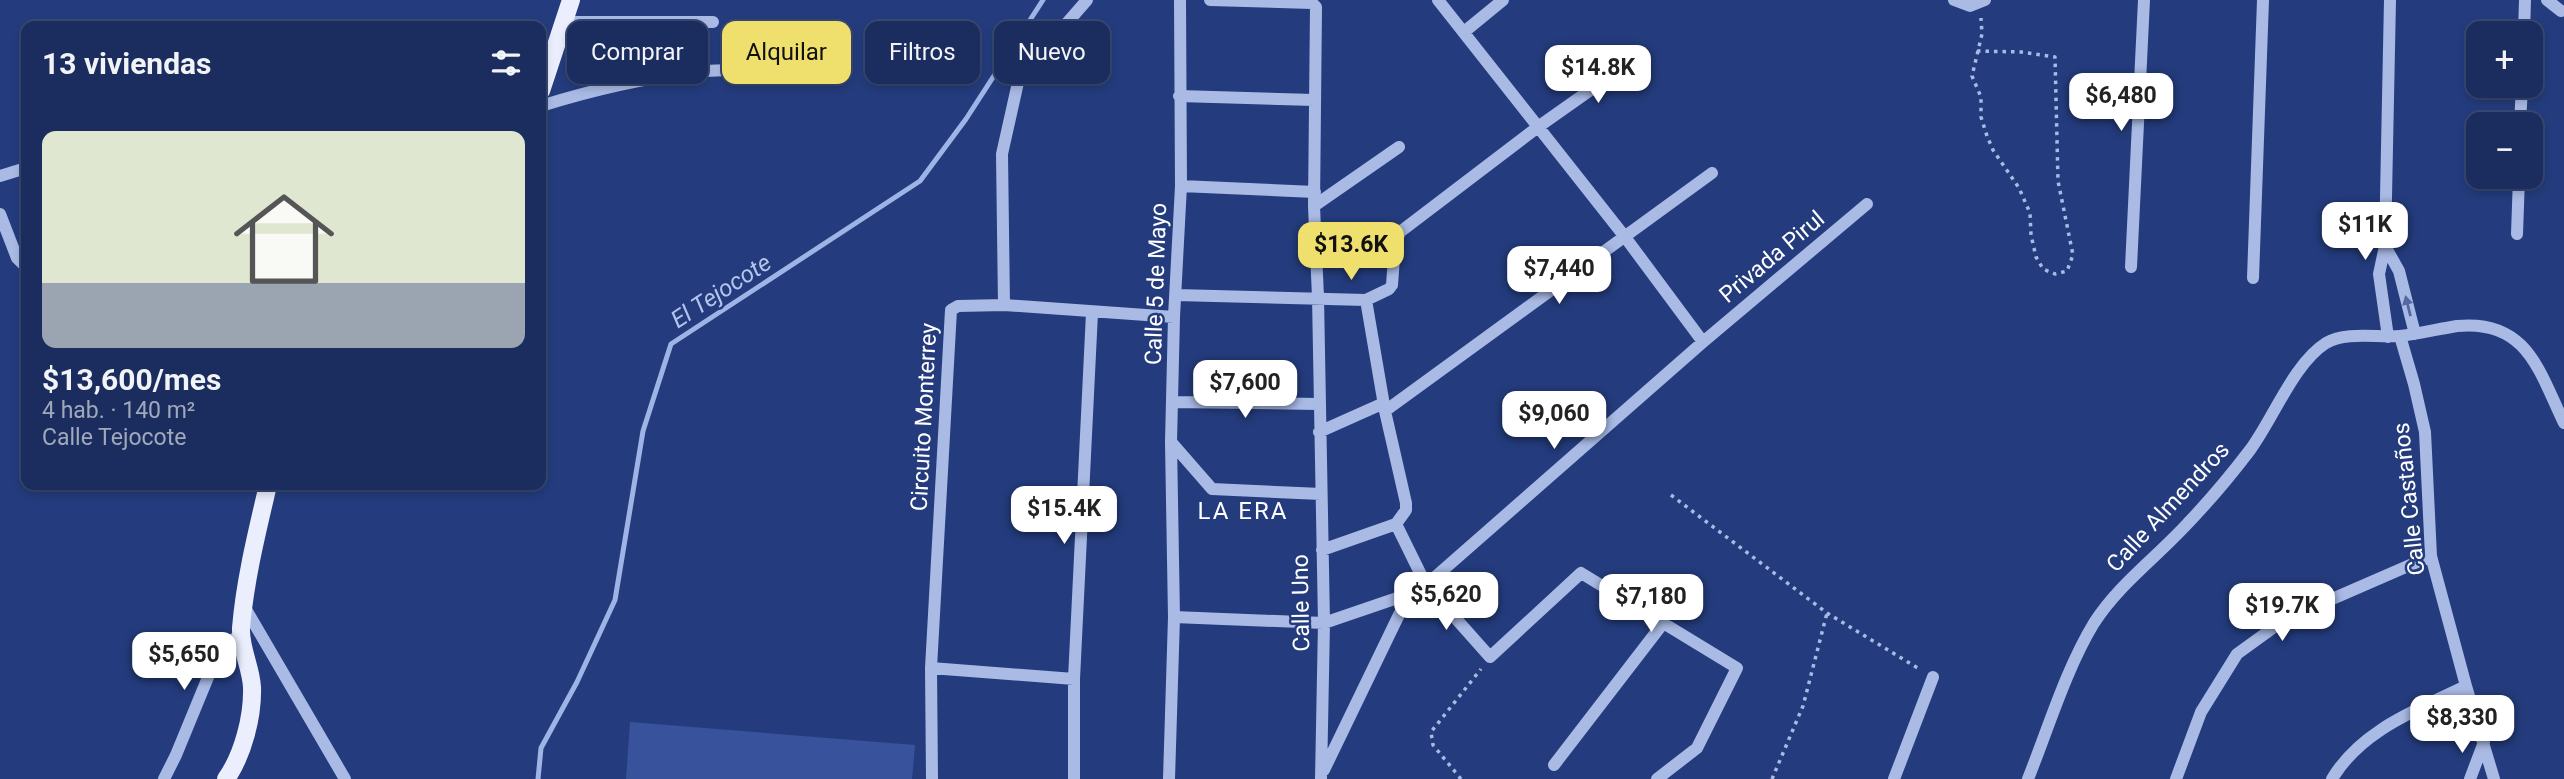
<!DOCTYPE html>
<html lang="es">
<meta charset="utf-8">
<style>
:root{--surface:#1b2d5e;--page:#283967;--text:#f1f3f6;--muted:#a0a8bc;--line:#394973;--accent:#efe06d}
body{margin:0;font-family:Roboto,sans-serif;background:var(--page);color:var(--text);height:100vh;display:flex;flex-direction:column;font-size:26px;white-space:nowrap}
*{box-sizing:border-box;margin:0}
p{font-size:23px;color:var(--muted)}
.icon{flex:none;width:38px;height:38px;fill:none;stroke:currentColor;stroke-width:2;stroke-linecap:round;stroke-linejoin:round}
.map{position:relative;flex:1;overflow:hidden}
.sheet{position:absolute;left:21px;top:21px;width:525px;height:469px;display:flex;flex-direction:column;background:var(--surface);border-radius:14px;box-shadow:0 4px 10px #0003,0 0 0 2px var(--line)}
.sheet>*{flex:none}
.banner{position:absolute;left:567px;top:21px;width:665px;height:63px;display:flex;gap:14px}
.buttons{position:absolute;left:2466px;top:21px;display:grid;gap:14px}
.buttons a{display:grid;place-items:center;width:77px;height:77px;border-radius:14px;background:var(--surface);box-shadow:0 4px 10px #0003,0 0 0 2px var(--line);font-size:35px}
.price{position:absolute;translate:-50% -60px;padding:0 16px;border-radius:14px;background:#fff;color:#222;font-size:23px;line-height:46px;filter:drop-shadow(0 2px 4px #0008)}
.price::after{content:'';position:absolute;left:50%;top:42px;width:21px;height:16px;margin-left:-10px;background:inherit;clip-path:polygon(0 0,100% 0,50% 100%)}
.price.current{background:var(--accent);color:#111}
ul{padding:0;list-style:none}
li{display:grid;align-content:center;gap:14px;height:371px;padding:0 21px}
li+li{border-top:2px solid var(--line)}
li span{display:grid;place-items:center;height:217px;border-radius:14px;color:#555}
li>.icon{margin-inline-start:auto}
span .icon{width:126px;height:126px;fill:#fffc;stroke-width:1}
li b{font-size:30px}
h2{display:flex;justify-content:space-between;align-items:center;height:84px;padding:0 21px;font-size:30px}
.chip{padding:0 24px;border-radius:14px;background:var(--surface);box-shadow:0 4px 10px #0003,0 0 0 2px var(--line);font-size:24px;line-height:63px}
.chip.current{background:var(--accent);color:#111}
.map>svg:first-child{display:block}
.green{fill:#38539b}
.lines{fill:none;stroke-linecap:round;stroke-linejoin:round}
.stream{stroke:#9eb3e6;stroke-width:5}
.path{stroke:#a9bae5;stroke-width:3.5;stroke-dasharray:3.5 5;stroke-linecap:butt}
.minor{stroke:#a9bae5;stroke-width:12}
.major{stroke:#eaeefd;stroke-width:18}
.oneway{fill:#5368a1}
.labels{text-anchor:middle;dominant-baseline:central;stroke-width:5;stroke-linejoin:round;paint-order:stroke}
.street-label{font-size:23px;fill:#fff;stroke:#243c7d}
.water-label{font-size:24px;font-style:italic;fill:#b4c5ed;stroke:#243c7d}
.neighbourhood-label{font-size:24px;letter-spacing:2px;fill:#fff;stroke:#243c7d}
</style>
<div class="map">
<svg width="2564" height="779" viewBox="0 0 2564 779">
<rect width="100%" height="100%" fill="#243c7d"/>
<path class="green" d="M630,722L915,745L912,779H626Z"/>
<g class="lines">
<path class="stream" d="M538,779L541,748L577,682L615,600L643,431L671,344L920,181L966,119L1043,0"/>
<path class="path" d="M1977,51L2021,52L2055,57L2058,181L2073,255L2067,271L2055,274L2043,269L2036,257L2031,235L2030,213L2019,188L1993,150L1987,136L1981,117V97L1972,76L1982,34L1981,18
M1671,495L1827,613L1921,670
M1461,779L1433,745L1431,732L1481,669
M1772,779L1803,706L1827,613"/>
<path class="minor" d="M1210,0L1312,3L1316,7L1314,206L1318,297L1324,623L1321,779
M1438,0L1625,237L1703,342
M1954,0L1970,6L1985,0
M2547,0L2561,11
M563,22H713
M1464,32L1503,0
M2524,33L2525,0
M1179,96L1314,100
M541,106C592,90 644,78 697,72C745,67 794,73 841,77
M2520,124L2522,86
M0,176L26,168
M1181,186L1315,192
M1314,206L1399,147
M0,214L17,258L26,267
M2517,234L2519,177
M2385,246L2399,271L2415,334
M2131,267L2144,0
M2253,278L2263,0
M1176,295L1366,300L1389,289L1392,285L1395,244L1400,232L1538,127L1640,55
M1366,300L1385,411L1406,503V510L1396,524
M1004,305L1002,154L1019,78L1087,0
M2400,336L2414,384L2425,432L2431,556L2466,686L2494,779
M2388,337L2379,274L2385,246L2390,0
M1172,402L1318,404
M1385,411L1712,173
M1319,432L1384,403
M1171,442L1212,489L1321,494
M1396,524L1426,585L1490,657L1581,573L1737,668L1697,748L1657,779
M1322,550L1396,524
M244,606L345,779
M1174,617L1324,623L1409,594L1426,585L1703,342L1867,204
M931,668L1074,679
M1554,765L1664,622
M1324,770L1409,594
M164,779L176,755L218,653L241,633
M932,779L931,668L951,310L958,306L1004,305L1174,317
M1074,779V679L1092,313
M1169,779L1174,617L1171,442L1174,317L1181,186L1180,0
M1894,779L1933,677
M2028,779C2048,729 2066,669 2094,623C2119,584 2157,557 2188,523C2210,500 2231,475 2250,450C2273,419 2294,363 2326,343C2347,331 2377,338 2400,336C2419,334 2438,329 2457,326C2527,319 2539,371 2564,423
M2176,779L2201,712L2237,654L2284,620L2431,556
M2332,779C2361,730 2417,710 2466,686
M2470,779L2484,742"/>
<path class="major" d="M541,91L571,0
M226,779C243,755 253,716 252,687C251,667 240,648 241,628C245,580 257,532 268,485"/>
</g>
<defs><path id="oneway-solid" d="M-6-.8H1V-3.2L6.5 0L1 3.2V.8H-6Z" transform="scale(1.75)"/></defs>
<use class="oneway" href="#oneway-solid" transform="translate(2408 306) rotate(-104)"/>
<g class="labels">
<g class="street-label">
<text transform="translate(1772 257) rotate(-40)">Privada Pirul</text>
<text transform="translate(1156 284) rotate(-88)">Calle 5 de Mayo</text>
<text transform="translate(924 417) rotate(-87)">Circuito Monterrey</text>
<text transform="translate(2409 499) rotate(-96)">Calle Castaños</text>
<text transform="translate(2168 507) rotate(-47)">Calle Almendros</text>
<text transform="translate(1301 603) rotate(-91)">Calle Uno</text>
</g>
<g class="water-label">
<text transform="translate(721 291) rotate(-33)">El Tejocote</text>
</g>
<g class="neighbourhood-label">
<text x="1243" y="511">LA ERA</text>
</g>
</g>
</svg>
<div class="buttons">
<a>+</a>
<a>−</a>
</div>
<b class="price" style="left:1598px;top:105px">$14.8K</b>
<b class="price" style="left:2121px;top:133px">$6,480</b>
<b class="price" style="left:2365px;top:262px">$11K</b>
<b class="price current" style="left:1351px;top:282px">$13.6K</b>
<b class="price" style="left:1559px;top:306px">$7,440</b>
<b class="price" style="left:1245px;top:420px">$7,600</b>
<b class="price" style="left:1554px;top:451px">$9,060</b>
<b class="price" style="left:1064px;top:546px">$15.4K</b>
<b class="price" style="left:1446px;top:632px">$5,620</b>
<b class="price" style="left:1651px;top:634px">$7,180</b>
<b class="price" style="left:2282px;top:643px">$19.7K</b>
<b class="price" style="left:184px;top:692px">$5,650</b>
<b class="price" style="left:2462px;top:755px">$8,330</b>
<div class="banner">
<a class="chip">Comprar</a>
<a class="chip current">Alquilar</a>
<a class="chip">Filtros</a>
<a class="chip">Nuevo</a>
</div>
<section class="sheet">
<h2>13 viviendas<svg class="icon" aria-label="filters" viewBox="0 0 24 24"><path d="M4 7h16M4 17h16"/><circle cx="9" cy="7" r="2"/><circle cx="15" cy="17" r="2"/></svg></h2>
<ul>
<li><span style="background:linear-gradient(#dfe7d0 70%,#9aa5b1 0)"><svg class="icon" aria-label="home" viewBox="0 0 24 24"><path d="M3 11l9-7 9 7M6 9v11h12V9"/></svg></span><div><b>$13,600/mes</b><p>4 hab. · 140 m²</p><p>Calle Tejocote</p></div></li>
</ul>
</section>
</div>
